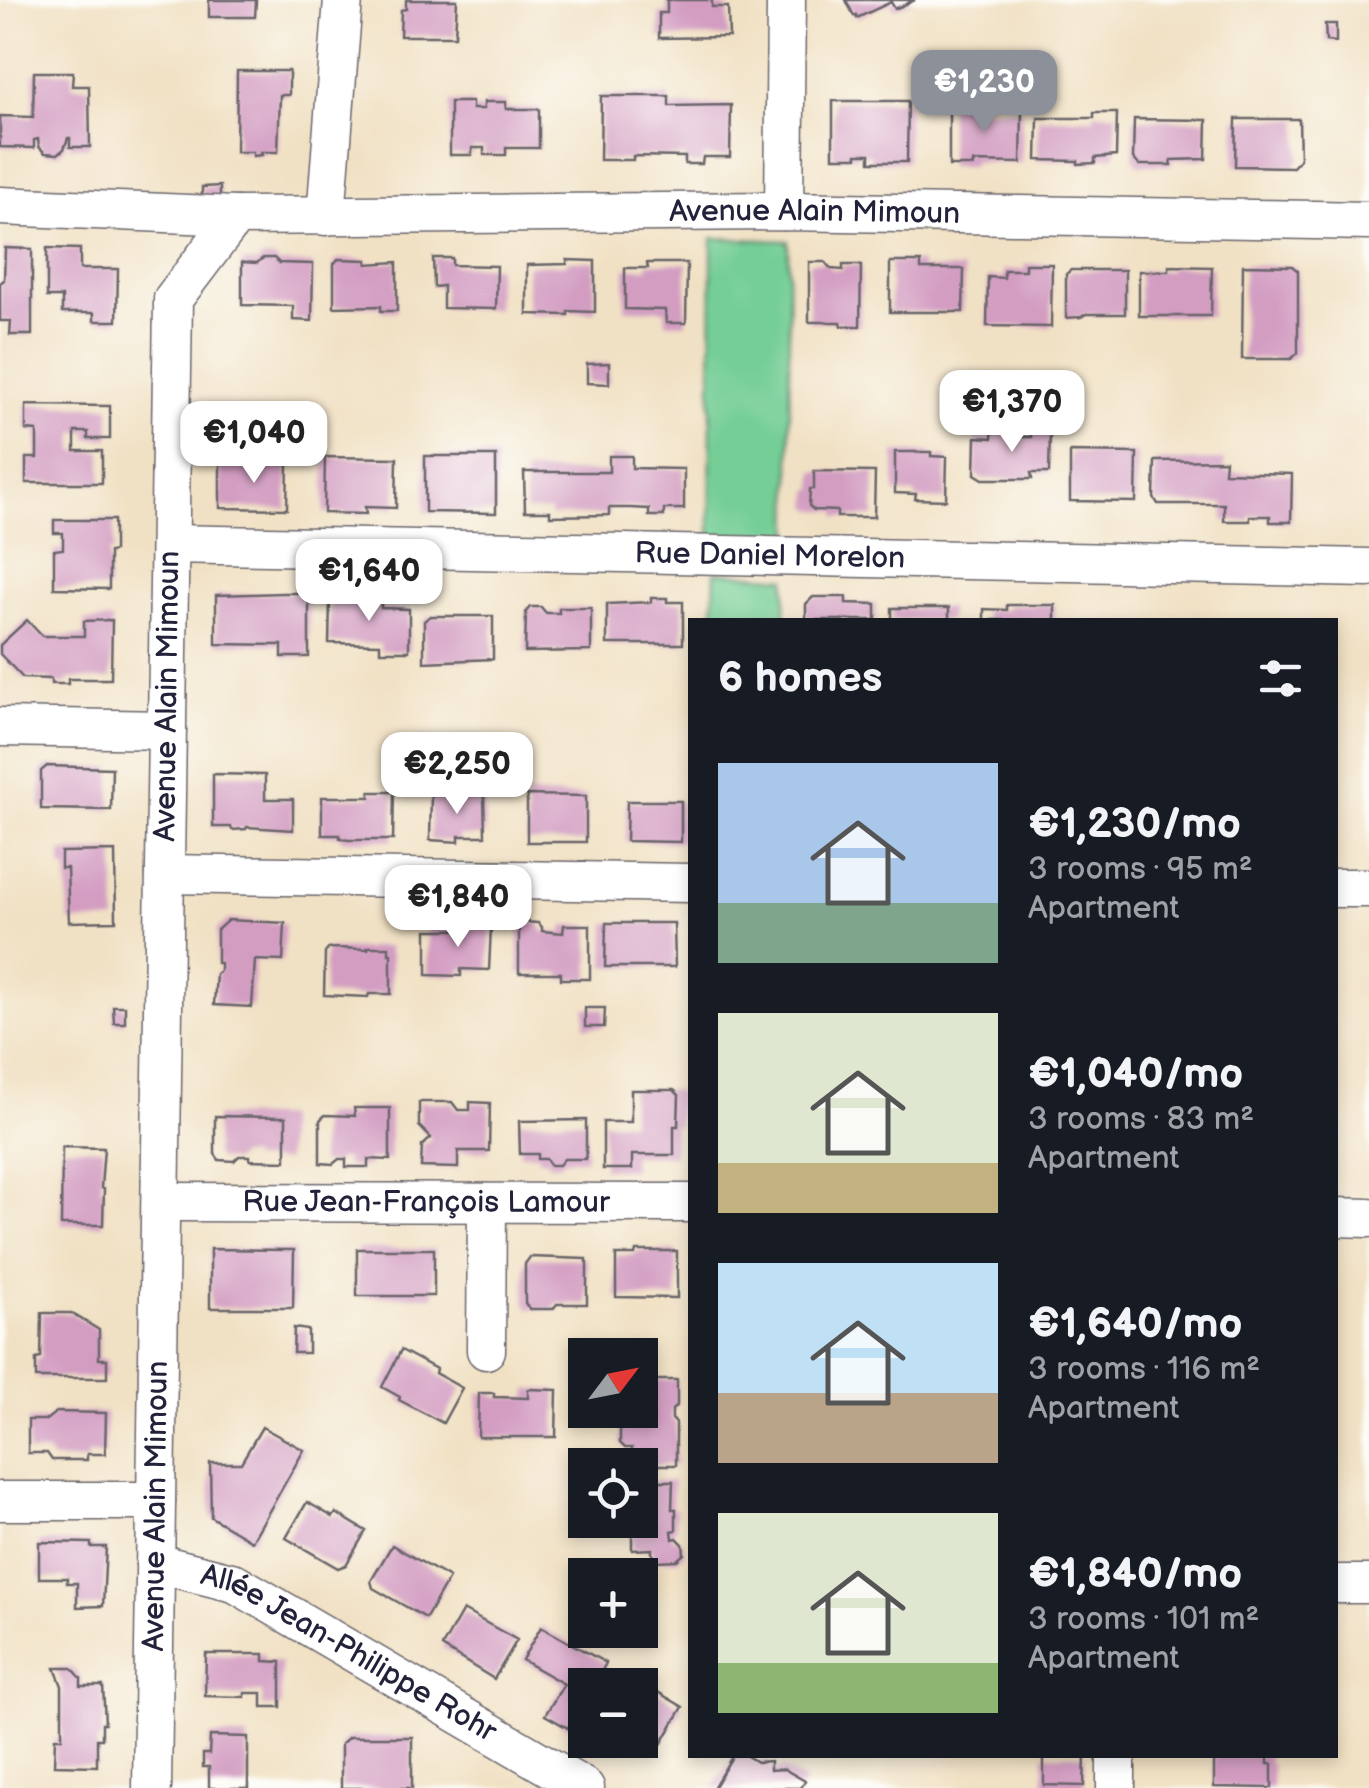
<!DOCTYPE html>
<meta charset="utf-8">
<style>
:root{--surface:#171b24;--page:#20242c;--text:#f1f3f6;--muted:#9ea1a6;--accent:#8c9099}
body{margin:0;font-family:"Balsamiq Sans",sans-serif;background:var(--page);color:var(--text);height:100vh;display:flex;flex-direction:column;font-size:38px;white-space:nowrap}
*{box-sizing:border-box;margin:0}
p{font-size:32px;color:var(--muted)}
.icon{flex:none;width:55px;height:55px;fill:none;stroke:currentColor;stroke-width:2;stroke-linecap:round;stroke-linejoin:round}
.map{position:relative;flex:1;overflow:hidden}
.drawer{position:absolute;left:688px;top:618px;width:650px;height:1140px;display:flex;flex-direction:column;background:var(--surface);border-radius:0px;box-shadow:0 5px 15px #0003}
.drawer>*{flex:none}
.needle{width:65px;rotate:58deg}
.buttons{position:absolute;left:568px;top:1338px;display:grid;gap:20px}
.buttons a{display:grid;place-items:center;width:90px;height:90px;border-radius:0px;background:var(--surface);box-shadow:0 5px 15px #0003;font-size:50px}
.price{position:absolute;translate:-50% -85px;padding:0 22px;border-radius:20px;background:#fff;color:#222;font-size:32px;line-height:65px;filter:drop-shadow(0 2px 5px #0008)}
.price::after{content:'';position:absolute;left:50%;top:60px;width:30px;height:22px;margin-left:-15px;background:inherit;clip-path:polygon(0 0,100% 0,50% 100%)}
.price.on{background:var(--accent);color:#fff}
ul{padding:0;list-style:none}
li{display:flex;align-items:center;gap:30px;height:250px;padding:0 30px}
li span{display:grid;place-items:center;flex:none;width:280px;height:200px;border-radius:0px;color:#555}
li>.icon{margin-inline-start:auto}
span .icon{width:120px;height:120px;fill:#fffc;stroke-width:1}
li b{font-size:42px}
h2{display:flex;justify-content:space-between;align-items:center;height:120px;padding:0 30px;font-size:42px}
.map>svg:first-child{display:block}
.green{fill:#75ce95;stroke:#4c7868;stroke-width:2.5}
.building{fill:#d39dc2}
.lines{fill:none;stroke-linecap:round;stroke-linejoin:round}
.minor-casing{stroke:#6a656b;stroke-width:41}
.minor{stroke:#fff;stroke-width:38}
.labels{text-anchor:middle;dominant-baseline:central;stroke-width:8;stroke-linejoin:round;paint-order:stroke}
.street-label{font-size:30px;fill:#22223b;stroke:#fdfcf7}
</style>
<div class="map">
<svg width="1369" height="1788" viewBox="0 0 1369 1788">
<rect width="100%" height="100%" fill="#fdfcf7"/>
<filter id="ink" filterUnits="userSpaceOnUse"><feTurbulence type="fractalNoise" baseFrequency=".01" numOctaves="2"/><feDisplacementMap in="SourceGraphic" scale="20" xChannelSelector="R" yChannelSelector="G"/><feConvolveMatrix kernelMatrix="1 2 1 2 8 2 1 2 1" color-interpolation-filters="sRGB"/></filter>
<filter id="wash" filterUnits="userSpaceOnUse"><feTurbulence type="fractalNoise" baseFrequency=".0048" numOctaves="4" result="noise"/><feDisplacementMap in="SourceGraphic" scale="40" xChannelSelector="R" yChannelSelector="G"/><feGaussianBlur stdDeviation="2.25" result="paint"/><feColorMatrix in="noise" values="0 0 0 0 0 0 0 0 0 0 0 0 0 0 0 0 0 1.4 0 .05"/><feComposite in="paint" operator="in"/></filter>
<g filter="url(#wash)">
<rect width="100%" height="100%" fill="#f1e1c4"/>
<path class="green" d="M712,238L788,241L791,544L710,542Z
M715,572L786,578L785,620H713Z"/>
<g id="blocks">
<path class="building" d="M209,0H256L255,17H209Z
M406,0H457L455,36H400L401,10L406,9Z
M667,0H712V7H728L729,37L659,38V13H667Z
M846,0H915L895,9L891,2L857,18L856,15L854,16Z
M1325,24H1336V42L1326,41Z
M237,71H289V95H280L278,152H261L262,155L253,156V152H236Z
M34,72H73L72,86H89L90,147H70V138H68L64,149L58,154L45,153L39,147L38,139L34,140V148L0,147V116L33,117Z
M601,96H669V106L731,105L730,157H703L702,164H685V157L633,156V160H600Z
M833,101H908L907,162H870V154H857V157H833Z
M450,102H472V109H484V102H506V109H539V148H506V155H484V148H472V155H450Z
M949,104H973V109H1022L1021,163L973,162V166H949Z
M1094,113H1117L1116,156L1095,158V163L1078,164V161L1037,160L1038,118H1094Z
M1134,119L1207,120L1206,159L1171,160L1172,165H1139L1133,158Z
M1236,119H1299L1300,159L1293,167L1235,166Z
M220,186V197H202V187Z
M5,248L32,249V335H10L11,321H0V283L4,280Z
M47,248L80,249V269H118L117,321H94V313H62V297H47Z
M263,258H274L279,263L313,264L312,321L293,320V306L242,305V262L257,263Z
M433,258H452V265L497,266L496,309L443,308V286L434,287Z
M338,259L367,260V264L397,262V311H381V306L334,307V264Z
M567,260L595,261V312L568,311V315L527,314V265L567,264Z
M809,262H825L831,269L843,270V265H861L860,326H842L841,322H809Z
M890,262H921V269H964L963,312H890Z
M647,263H687L686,323H666L665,310L625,309V268H648Z
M1025,264H1052L1051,327L987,326L988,277L1004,278V270H1025Z
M1243,265L1292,266L1298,271V353L1291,359H1242Z
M1169,266L1212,267L1211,316H1139V271H1169Z
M1071,270H1125V314H1086L1081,317L1066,318V274Z
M609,363V384L587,383V364Z
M26,405L110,406V439H88V432H75V451H102V483H26V458H37V431L26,430Z
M993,423H1008V437H1031V431H1050L1049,473H1031L1032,479H983L975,474L976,437L992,438Z
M895,452H931V456L947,457L946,500L915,499L916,494L895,493Z
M1070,452L1137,453L1136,502L1070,501Z
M425,456H496V513L425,512Z
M609,456H632V468L684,469V509H664V516H649V509L631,508H609V515L550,516V511H525L524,472H609Z
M325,457L397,458L396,508L365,507L366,514L324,513Z
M1225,460L1224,472L1292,474L1291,522H1270V516H1250V521H1224V504H1158L1154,498L1155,461Z
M220,462L288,464L287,509L220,508Z
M814,471L875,472L874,517H837V511L814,510L809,506L810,489H814Z
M54,520H114V551L109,552V589L54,588V550L63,549V533H54Z
M282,593H309V657H282V645L216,644V595Z
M361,594H368L375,601H381V608L409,609V651H380V644L329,643L330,600L355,601Z
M813,597H846V603L876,604V620H806V604Z
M651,598H667V602H683V644H607V604L651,602Z
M1007,605H1055V620H984V609L1007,610Z
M530,607H541L546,613H559V608H591V651L525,652L526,612Z
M892,608H949V620H892Z
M430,616H493V659L424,662V621Z
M27,620L42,636H84V621L112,620L111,679H68V684H51V679L23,678L0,654V645Z
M47,766L112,768L111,810L41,809V771Z
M213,774L265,775V799H293V830L247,827L246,829L232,830L231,827H213Z
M370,792H394L393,840H349L340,839V835H322V797H370Z
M431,795H484L485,836H459V842L430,840Z
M527,795L586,796V842H527Z
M627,801H681V842L626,841Z
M115,851L116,921L69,922L67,868H61V852Z
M228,920L285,923L283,961L255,960L252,1007L214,1005L216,974L220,971V963H217V930Z
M524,922L538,923L542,927V931L563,933L564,925H590V979H561V973H519V927Z
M606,923H674L675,967H605Z
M460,926L491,927L489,970L461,969V976L427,975V930H460Z
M368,947H389V954H391V994H369L368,997L324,995L325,953L329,948L368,949Z
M113,1006H125V1023H114Z
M585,1008H605L604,1027H585Z
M631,1090H674L679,1095L678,1126H674V1155H632V1169H603V1122H631Z
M419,1102H452L458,1110H470V1102L490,1103L489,1151H458V1168L421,1167L422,1146L431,1138L419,1126Z
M354,1108H390V1160L368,1159V1167H346V1159H339L333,1164L320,1163V1120L325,1115L355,1116Z
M215,1116L286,1117V1161L250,1160V1156H239L234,1161L219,1160L215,1154Z
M586,1120V1159H564L559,1165H550L546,1159H538V1154H520L519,1121Z
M62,1147L104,1148L101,1188L104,1189L103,1225H61Z
M210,1249L294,1250L293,1308H210Z
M357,1249H434V1296H357Z
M636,1251H677V1298L616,1297V1255H635Z
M530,1257L587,1259V1304H557L553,1309H529L525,1303V1264Z
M42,1313H71L99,1330V1359H107V1378H36V1359L41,1358Z
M294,1328L308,1330V1353H293Z
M401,1350L436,1369L435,1373L462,1388L443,1423L399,1400L400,1397L382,1387Z
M640,1380H677V1405L672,1410V1419L676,1423V1465H632V1448H625L620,1443V1410H640Z
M528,1389L557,1390L556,1437H478L479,1393H494V1397L528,1398Z
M56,1412L106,1413L105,1454H87V1460H52L47,1453H28V1420H46Z
M262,1427L304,1450L252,1541L211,1517L210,1463H241Z
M640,1481H673L672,1509H676V1530L672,1531L673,1539L677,1538L683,1544L684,1554L677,1560L657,1561L652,1553V1549L632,1550V1520H640Z
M307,1502L333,1517L336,1513L366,1531L346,1565L338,1568L286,1538Z
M39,1542L91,1543V1547H106L103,1606L77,1607V1583H67V1578H39Z
M392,1545L449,1578L426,1618L373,1588L371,1581Z
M463,1610L517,1640L494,1679L442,1647Z
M541,1627L606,1663L594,1685H585V1700L568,1728L545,1715L564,1684L522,1660Z
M206,1654H264V1661L281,1662V1707H262V1693H245V1697L205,1696Z
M55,1668H72L81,1678V1686H103L105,1723H102V1739H97V1766L54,1765L55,1738H62V1686Z
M634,1678L683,1707L660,1746L640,1734V1685H630Z
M210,1736L248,1737V1788H209V1767H203V1754H209Z
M349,1737H412V1788H341V1744Z
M733,1755H745L757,1762L770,1761V1770L784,1769L805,1781L801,1788H713Z
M1044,1755H1085L1084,1786L1044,1785Z
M1214,1755H1268V1764H1272V1788L1214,1787Z"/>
</g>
</g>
<g filter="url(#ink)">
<use href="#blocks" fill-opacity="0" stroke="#6a656b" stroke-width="2.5"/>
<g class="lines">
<defs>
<g id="minor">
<path d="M0,206L236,216"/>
<path d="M784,211L786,0"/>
<path d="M326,216L343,0"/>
<path id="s1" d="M170,544L1369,568"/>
<path d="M0,727L167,730"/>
<path d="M165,874L690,883"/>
<path d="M1335,888H1369"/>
<path id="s2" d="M161,1202L690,1203"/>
<path d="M1335,1217L1369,1218"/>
<path d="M486,1350L487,1203"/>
<path d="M0,1501H156"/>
<path id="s3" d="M155,1563L235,1583L585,1788"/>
<path d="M1335,1584H1369"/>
<path id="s4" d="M152,1788L173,299L236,216L784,211L1369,221"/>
<path d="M1116,1788V1755"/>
</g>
</defs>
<use href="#minor" class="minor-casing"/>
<use href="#minor" class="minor"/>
</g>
</g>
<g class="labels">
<g class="street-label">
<text stroke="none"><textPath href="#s4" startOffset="2172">Avenue Alain Mimoun</textPath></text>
<text stroke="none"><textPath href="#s1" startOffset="600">Rue Daniel Morelon</textPath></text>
<text stroke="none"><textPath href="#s4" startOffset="1092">Avenue Alain Mimoun</textPath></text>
<text stroke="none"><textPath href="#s2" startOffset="265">Rue Jean-François Lamour</textPath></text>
<text stroke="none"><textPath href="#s4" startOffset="282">Avenue Alain Mimoun</textPath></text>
<text stroke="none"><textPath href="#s3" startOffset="215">Allée Jean-Philippe Rohr</textPath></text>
</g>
</g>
</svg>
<div class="buttons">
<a><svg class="needle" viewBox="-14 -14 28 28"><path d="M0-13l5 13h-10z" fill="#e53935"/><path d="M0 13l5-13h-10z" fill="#9ea1a6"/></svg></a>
<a><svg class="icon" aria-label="locate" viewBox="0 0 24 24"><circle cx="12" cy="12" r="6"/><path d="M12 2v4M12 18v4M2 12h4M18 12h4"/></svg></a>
<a>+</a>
<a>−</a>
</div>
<b class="price on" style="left:984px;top:135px">€1,230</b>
<b class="price" style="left:1012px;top:455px">€1,370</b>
<b class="price" style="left:254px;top:486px">€1,040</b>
<b class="price" style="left:369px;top:624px">€1,640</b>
<b class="price" style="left:457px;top:817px">€2,250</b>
<b class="price" style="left:458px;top:950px">€1,840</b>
<section class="drawer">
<h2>6 homes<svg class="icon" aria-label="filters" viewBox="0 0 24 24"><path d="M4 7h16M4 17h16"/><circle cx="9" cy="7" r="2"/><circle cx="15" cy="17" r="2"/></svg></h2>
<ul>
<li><span style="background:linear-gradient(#a9c7e8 70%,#7fa58c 0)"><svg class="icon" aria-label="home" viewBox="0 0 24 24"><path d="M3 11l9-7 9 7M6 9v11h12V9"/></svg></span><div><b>€1,230/mo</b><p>3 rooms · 95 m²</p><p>Apartment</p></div></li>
<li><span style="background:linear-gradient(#dfe7d0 75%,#c2b280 0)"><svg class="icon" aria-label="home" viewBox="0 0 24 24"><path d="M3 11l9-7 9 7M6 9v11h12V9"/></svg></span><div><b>€1,040/mo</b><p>3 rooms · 83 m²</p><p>Apartment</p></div></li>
<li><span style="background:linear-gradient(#bfe0f5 65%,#b9a48a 0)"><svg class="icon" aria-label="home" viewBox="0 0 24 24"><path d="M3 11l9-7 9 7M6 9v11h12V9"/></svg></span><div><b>€1,640/mo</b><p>3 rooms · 116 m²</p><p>Apartment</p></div></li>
<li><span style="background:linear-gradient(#dfe7d0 75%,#8fb573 0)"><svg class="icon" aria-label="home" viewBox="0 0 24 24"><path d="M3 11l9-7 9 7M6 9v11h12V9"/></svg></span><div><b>€1,840/mo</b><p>3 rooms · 101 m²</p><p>Apartment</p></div></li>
</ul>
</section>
</div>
